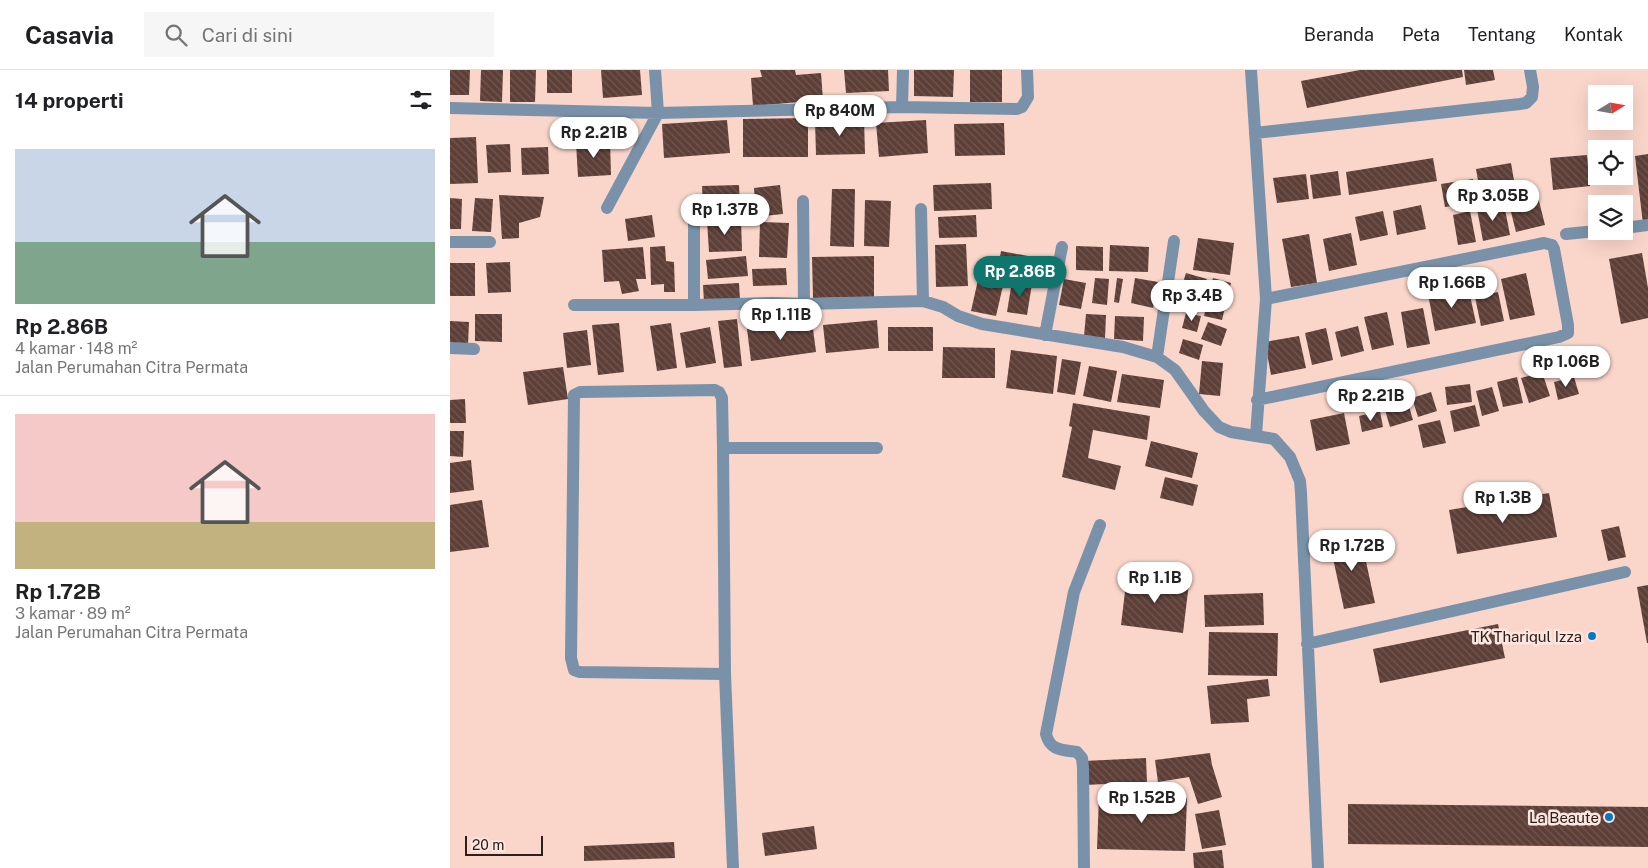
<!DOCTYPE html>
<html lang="id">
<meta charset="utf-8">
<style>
:root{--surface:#fff;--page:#f6f6f6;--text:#202124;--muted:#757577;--line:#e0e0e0;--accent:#0f766e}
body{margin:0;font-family:"Public Sans",sans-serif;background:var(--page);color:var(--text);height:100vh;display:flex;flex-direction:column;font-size:19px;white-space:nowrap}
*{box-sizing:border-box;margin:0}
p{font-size:16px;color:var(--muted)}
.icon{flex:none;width:28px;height:28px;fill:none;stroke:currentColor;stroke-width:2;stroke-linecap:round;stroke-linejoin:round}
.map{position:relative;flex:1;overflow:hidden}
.panel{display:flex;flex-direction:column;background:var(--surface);width:450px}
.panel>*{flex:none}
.needle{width:32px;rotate:79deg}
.controls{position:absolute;left:1138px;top:15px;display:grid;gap:10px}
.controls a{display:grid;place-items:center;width:45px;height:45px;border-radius:0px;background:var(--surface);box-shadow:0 5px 20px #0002;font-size:25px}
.scale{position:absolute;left:15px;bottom:12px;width:78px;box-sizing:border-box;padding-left:5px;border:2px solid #2d201c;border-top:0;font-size:14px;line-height:18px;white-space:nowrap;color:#2d201c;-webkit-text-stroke:4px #fce6df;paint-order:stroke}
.price{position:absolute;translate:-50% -42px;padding:0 11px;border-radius:18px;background:#fff;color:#222;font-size:16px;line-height:32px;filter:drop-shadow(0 1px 2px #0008)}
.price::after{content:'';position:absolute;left:50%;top:30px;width:15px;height:11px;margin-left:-8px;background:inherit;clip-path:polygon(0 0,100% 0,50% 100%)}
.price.active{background:var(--accent);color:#fff}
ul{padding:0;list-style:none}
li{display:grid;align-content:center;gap:10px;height:265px;padding:0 15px}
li+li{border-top:1px solid var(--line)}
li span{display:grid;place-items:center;height:155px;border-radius:0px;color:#555}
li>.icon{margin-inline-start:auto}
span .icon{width:90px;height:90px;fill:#fffc;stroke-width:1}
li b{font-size:21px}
h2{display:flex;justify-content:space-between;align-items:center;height:60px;padding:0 15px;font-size:21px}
header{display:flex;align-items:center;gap:30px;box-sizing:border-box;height:70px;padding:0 25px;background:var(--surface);border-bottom:1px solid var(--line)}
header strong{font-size:24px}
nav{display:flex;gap:28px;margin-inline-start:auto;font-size:18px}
.search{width:350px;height:45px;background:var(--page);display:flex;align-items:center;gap:12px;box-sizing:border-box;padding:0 18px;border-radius:0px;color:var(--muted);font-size:19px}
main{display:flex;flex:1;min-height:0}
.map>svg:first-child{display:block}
.building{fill:url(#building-back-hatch)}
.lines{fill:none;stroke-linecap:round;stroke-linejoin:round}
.street{stroke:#7992a9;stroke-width:12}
.poi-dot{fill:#0678c2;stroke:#fce6df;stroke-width:2}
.labels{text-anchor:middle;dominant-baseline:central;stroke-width:5;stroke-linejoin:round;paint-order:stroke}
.poi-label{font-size:15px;fill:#2d201c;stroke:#fce6df;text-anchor:end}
</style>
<header>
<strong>Casavia</strong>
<div class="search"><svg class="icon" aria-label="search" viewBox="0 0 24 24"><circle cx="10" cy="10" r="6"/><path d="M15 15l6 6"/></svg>Cari di sini</div>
<nav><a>Beranda</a><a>Peta</a><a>Tentang</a><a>Kontak</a></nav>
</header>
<main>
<section class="panel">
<h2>14 properti<svg class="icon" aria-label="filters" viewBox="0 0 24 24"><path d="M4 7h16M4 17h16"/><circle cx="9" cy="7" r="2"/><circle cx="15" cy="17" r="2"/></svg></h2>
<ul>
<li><span style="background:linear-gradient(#c9d6e8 60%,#7fa58c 0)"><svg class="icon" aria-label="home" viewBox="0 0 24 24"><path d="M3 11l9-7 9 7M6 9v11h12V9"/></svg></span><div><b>Rp 2.86B</b><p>4 kamar · 148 m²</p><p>Jalan Perumahan Citra Permata</p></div></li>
<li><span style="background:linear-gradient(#f6c9c9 70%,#c2b280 0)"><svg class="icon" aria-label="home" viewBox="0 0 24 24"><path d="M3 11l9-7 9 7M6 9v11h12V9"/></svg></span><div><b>Rp 1.72B</b><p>3 kamar · 89 m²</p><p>Jalan Perumahan Citra Permata</p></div></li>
</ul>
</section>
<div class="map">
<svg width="1198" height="798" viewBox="0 0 1198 798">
<defs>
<pattern id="building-back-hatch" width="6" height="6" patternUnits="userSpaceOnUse" patternTransform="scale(1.25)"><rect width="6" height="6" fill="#5d3f37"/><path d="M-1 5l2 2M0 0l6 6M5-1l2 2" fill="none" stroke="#715851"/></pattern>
</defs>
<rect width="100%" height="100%" fill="#fad5ca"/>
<path class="building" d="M0,0H20L19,25H0Z
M31,0H53L52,32L30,31Z
M60,0H86L85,32H60Z
M97,0H122V23H97Z
M151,0H190L192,25L153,28Z
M310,0H345L346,5L371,3L373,30L303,36L301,8L312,7Z
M394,0H438L439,21L396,23Z
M464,0H504L503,27L464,26Z
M520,0H552V32H520Z
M910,0H1012L1013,7L857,38L851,11Z
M1014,0H1043L1045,10L1016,15Z
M358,48V87H293V49Z
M414,48L415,84L366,85L365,50Z
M277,50L280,83L214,88L212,54Z
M476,50L478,83L429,87L426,53Z
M554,53L555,85L505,86L504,54Z
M26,67L28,113L0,114V68Z
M160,71L161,105L128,107L126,73Z
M60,74L61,102L38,103L36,75Z
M98,77L99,104L72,105L71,78Z
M1198,84V153L1193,154L1185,86Z
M1137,85L1140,116L1103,120L1100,88Z
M983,88L987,111L899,125L896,102Z
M1061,93L1065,116L1030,122L1026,99Z
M888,101L891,125L863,129L860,105Z
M856,104L859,129L827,133L823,108Z
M1023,109L1027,132L995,137L991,114Z
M541,113L542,139L484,141L483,115Z
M289,115L290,137L253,138L252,116Z
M330,115L333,144L306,147L304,118Z
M382,119H405L404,177L380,176Z
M49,125L94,127L90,147L69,153V168L52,169Z
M1088,127L1095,155L1066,162L1059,134Z
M0,128L12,129L11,159H0Z
M25,128L43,129L41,162L22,161Z
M415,130L441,131L439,177L414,176Z
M1054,134L1060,165L1033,171L1027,139Z
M971,135L976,159L947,165L943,141Z
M933,141L938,165L910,171L905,147Z
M1020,141L1026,172L1008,175L1003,145Z
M202,145L205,167L178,171L175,149Z
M526,145L527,167L489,168L488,147Z
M291,149L292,181L259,182L257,151Z
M310,152L339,153L337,188L309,187Z
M901,163L907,195L879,201L873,169Z
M859,164L867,213L841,217L832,169Z
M748,168L784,173L780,205L743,200Z
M516,174L518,216L486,217L485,175Z
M660,175L699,177L698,202L659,201Z
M215,176L216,191L224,192L225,222H214V214L201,215L200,177Z
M626,176L653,177V201L626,200Z
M193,177L196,209H186L189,221L172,224L169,211L154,212L152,180Z
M551,181L578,186L575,203L548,198Z
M1192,183L1198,218V248L1171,254L1159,189Z
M296,186L298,206L258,209L256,190Z
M424,186V227L363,228L362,187Z
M60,192L61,222L38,223L36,193Z
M0,193H25V226H0Z
M336,198L337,215L303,216L302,199Z
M530,201L555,207L546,246L521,241Z
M736,203L757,209L749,235L728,228Z
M1076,203L1085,245L1060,250L1051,209Z
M645,208L659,209L657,235L642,233Z
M667,208L673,209L669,233L664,232Z
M685,208L708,212L703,238L681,233Z
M763,208L781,213L772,250L754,246Z
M614,209L636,213L631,239L609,235Z
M562,211L582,214L577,245L557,242Z
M289,213L290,230L254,232L253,215Z
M1018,216L1026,253L985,261L978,224Z
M1048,222L1054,251L1031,256L1025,227Z
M973,238L980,274L957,278L951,242Z
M937,242L944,275L922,280L914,247Z
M736,243L751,246L747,262L732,258Z
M25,244H52V272L25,271Z
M636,244L656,245L655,268L634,266Z
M665,246L694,247L693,271L664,269Z
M287,249L292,296L274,298L268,251Z
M427,250L429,278L376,283L373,255Z
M0,251L19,252L18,275H0Z
M362,251L366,282L301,291L297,259Z
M758,252L777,259L771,276L751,269Z
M169,253L174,302L148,305L142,255Z
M221,253L227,298L207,301L200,256Z
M908,256L914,281L891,287L885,262Z
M260,257L266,293L236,298L230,263Z
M438,257H483V281H438Z
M876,258L883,290L862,295L855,263Z
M137,260L141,295L117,298L113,263Z
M849,266L856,298L821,305L815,272Z
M733,269L753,275L749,290L729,283Z
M493,277L545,278V308H492Z
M561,280L607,286L603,324L556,318Z
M1112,283L1119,301L1101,308L1094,289Z
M612,289L631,292L625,325L607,322Z
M752,291L773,293L770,326L749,324Z
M639,296L667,301L661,332L633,326Z
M113,297L118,329L78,335L73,302Z
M1092,302L1100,326L1079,333L1071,308Z
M672,304L714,310L710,338L667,332Z
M1067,307L1073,333L1053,337L1047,312Z
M1124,307L1129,324L1108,330L1104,312Z
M1020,314L1022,332L997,335L995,317Z
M1042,317L1049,341L1032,346L1026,321Z
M981,322L987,341L968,347L962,328Z
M15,329L16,353H0V330Z
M623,333L700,346L697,370L643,360L638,388L671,396L665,420L612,407L622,357L619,356Z
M958,333L963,350L940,357L935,340Z
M1025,335L1030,356L1004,362L1000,341Z
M930,341L933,357L912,362L909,346Z
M894,343L900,374L866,381L860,350Z
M990,350L996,373L973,378L968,355Z
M0,361H14L13,387L0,386Z
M701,371L748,383L742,408L695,396Z
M21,390L24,420L0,423V393Z
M715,407L748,415L743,436L710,428Z
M1099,423L1107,467L1007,484L999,440Z
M32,430L39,477L0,482V435Z
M1169,456L1176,487L1158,491L1151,460Z
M910,464L925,533L894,539L879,470Z
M677,505L739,513L733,563L671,555Z
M1198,515V573H1197L1187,517Z
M813,523L814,555L755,557L754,525Z
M1048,554L1055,588L930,613L923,579Z
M759,562L828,563L827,606L758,605Z
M818,609L820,626L797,629L799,652L761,654L757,616Z
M760,683L762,695L772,727L748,734L739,707L708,712L705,690Z
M696,688L697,712L635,715L634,691Z
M649,726L737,728L735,781L647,779Z
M898,734L1198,737V777L898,774Z
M769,740L776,775L752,779L745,744Z
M364,756L367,779L315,786L312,763Z
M224,772L225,788L134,791V776Z
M772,780L774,798H744L743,783Z"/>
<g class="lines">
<path class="street" d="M801,0L816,229L806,365
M452,37L453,0
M0,38L208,43L452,37L567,39L572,37L578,27L577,0
M805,63L1070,34L1076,33L1082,27L1083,17L1080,0
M353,131L354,234
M157,138L208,43L205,0
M471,139L473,231
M244,140V235
M1174,158L1198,155
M1116,164L1146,161
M0,172H40
M124,235H244L323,233L354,234L473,231L493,237L508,246L532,254L673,277L707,287L725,300L754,341L769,357L781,362L824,369L840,387L850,411L851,423L868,798
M595,265L612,177
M0,278L24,279
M707,287L724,171
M807,330L1109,267L1118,263V255L1104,179L1102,175L1094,173L816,229
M273,378L272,328L269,322L265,320L130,322L124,325L121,588L124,600L130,602L275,604
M857,574L1175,502
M283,798L275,604L273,378H427
M634,798L633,698L632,688L627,682C613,680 600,681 596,664L624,522L650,455"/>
</g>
<g class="poi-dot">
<circle cx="1142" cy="566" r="5"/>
<circle cx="1159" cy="747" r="5"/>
</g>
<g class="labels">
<g class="poi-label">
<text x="1132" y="566">TK Thariqul Izza</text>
<text x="1149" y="747">La Beaute</text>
</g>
</g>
</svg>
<div class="controls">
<a><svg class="needle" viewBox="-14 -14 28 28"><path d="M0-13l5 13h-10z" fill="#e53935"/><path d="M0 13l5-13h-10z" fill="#757577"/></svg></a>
<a><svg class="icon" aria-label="locate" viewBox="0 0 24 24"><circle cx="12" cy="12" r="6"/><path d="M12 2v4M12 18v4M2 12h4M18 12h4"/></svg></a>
<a><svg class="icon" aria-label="layers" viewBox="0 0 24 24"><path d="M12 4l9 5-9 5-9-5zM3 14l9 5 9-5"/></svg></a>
</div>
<div class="scale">20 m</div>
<b class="price" style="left:390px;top:67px">Rp 840M</b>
<b class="price" style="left:144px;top:89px">Rp 2.21B</b>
<b class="price" style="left:1043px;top:152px">Rp 3.05B</b>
<b class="price" style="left:275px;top:166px">Rp 1.37B</b>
<b class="price active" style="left:570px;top:228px">Rp 2.86B</b>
<b class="price" style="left:1002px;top:239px">Rp 1.66B</b>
<b class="price" style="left:742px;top:252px">Rp 3.4B</b>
<b class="price" style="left:331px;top:271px">Rp 1.11B</b>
<b class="price" style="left:1116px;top:318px">Rp 1.06B</b>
<b class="price" style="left:921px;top:352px">Rp 2.21B</b>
<b class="price" style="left:1053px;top:454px">Rp 1.3B</b>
<b class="price" style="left:902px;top:502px">Rp 1.72B</b>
<b class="price" style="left:705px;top:534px">Rp 1.1B</b>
<b class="price" style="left:692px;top:754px">Rp 1.52B</b>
</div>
</main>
